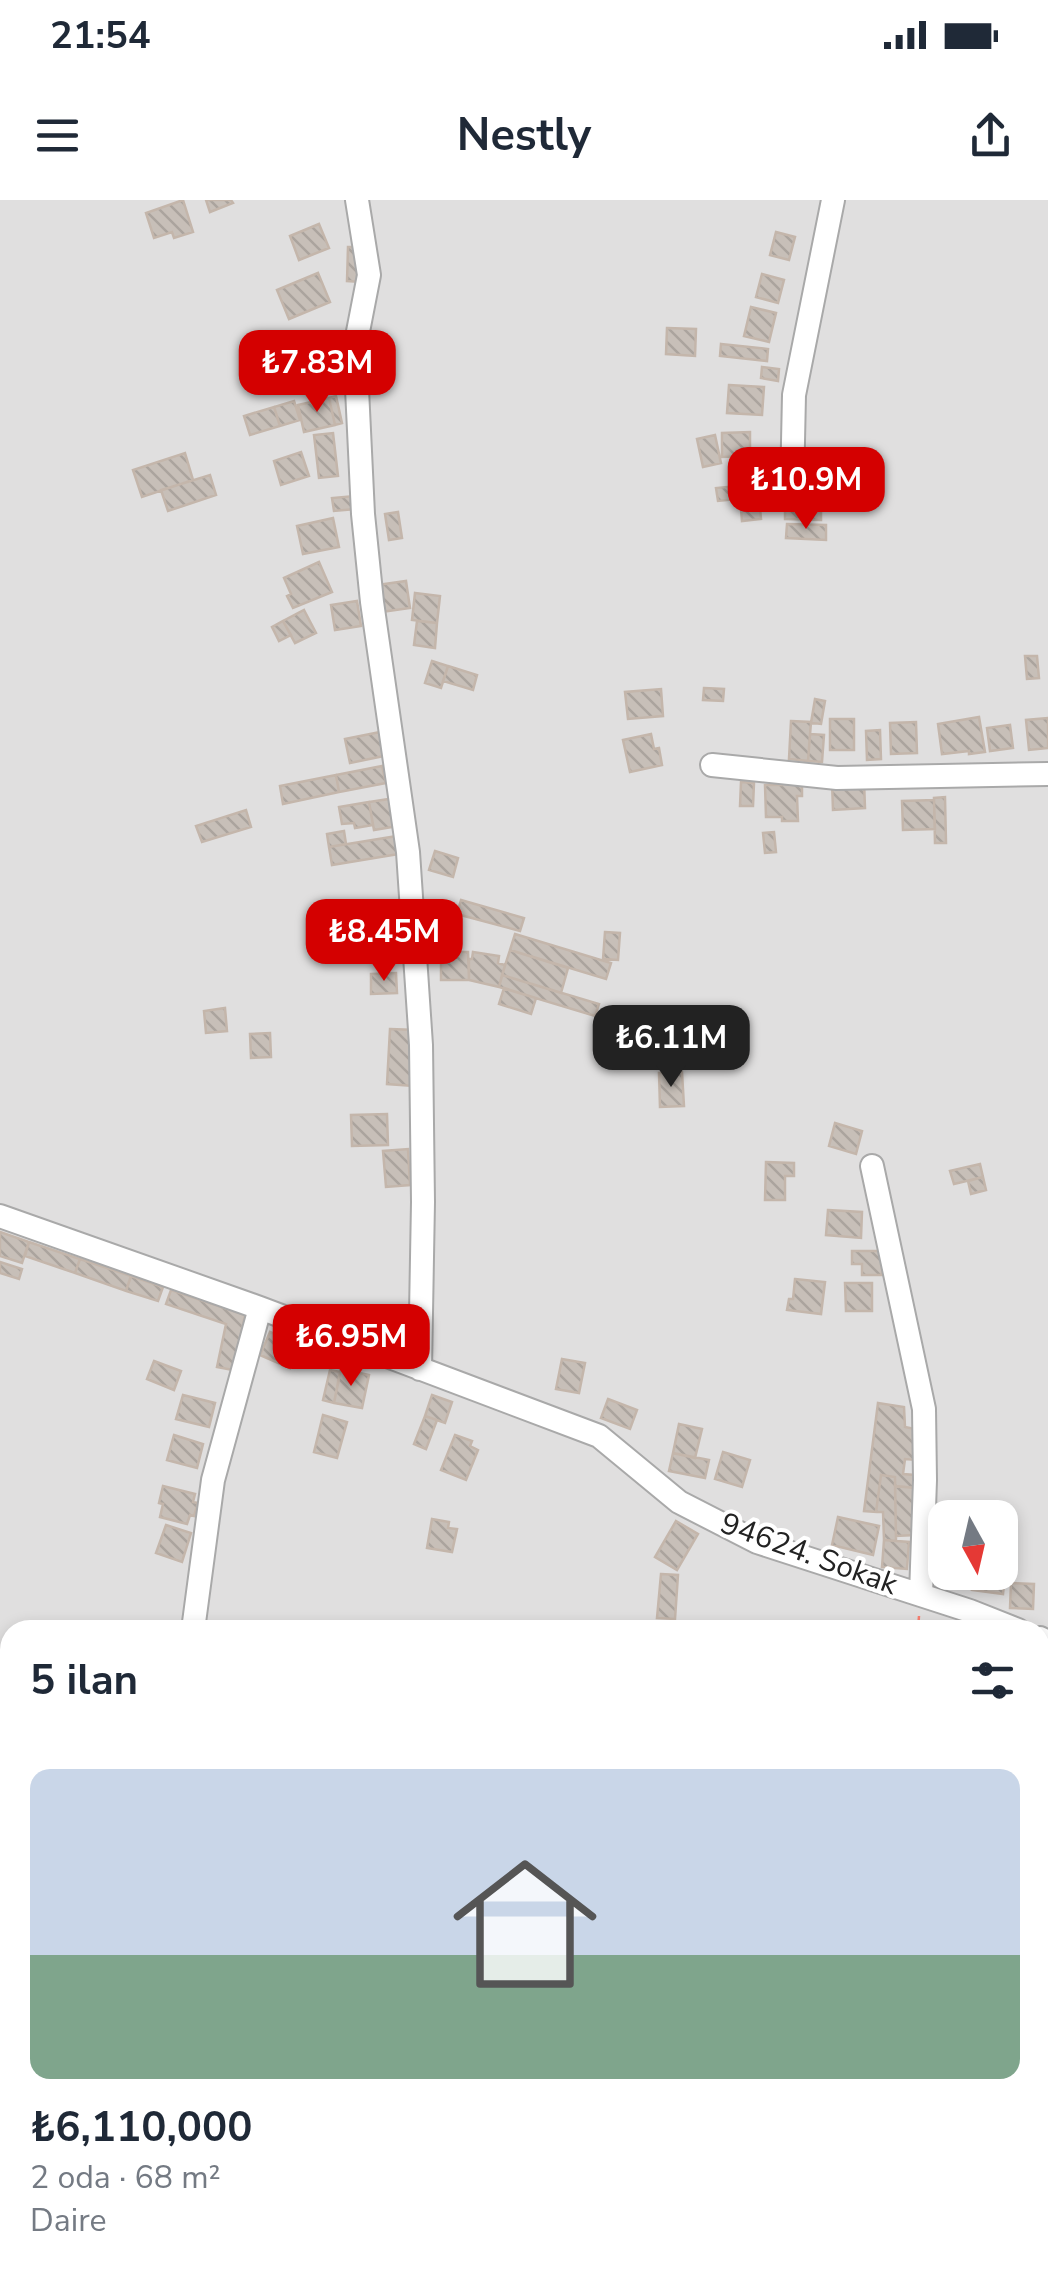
<!DOCTYPE html>
<html lang="tr">
<meta charset="utf-8">
<style>
:root{--surface:#fff;--page:#f6f6f7;--text:#1f2937;--muted:#747a83;--line:#e0e1e3;--accent:#d40000}
body{margin:0;font-family:"Nunito Sans",sans-serif;background:var(--page);color:var(--text);height:100vh;display:flex;flex-direction:column;font-size:38px;white-space:nowrap}
*{box-sizing:border-box;margin:0}
p{font-size:32px;color:var(--muted)}
.icon{flex:none;width:55px;height:55px;fill:none;stroke:currentColor;stroke-width:2;stroke-linecap:round;stroke-linejoin:round}
.map{position:relative;flex:1;overflow:hidden}
.panel{position:absolute;left:0px;top:1420px;width:1050px;height:670px;display:flex;flex-direction:column;background:var(--surface);border-radius:30px 30px 0 0;box-shadow:0 5px 15px #0003}
.panel>*{flex:none}
.needle{width:65px;rotate:172deg}
.controls{position:absolute;left:928px;top:1300px;display:grid;gap:20px}
.controls a{display:grid;place-items:center;width:90px;height:90px;border-radius:20px;background:var(--surface);box-shadow:0 5px 15px #0003;font-size:50px}
.price{position:absolute;translate:-50% -85px;padding:0 22px;border-radius:20px;background:var(--accent);color:#fff;font-size:32px;line-height:65px;filter:drop-shadow(0 2px 5px #0008)}
.price::after{content:'';position:absolute;left:50%;top:60px;width:30px;height:22px;margin-left:-15px;background:inherit;clip-path:polygon(0 0,100% 0,50% 100%)}
.price.on{background:#222;color:#fff}
ul{padding:0;list-style:none}
li{display:grid;align-content:center;gap:20px;height:530px;padding:0 30px}
li+li{border-top:2px solid var(--line)}
li span{display:grid;place-items:center;height:310px;border-radius:20px;color:#555}
li>.icon{margin-inline-start:auto}
span .icon{width:180px;height:180px;fill:#fffc;stroke-width:1}
li b{font-size:42px}
h2{display:flex;justify-content:space-between;align-items:center;height:120px;padding:0 30px;font-size:42px}
.status{display:flex;justify-content:space-between;align-items:center;height:70px;padding:0 50px;background:var(--surface);direction:ltr}
.status svg{height:28px;fill:currentColor}
header{display:flex;justify-content:space-between;align-items:center;height:130px;padding:0 30px;background:var(--surface);font-size:45px;font-weight:700}
.map>svg:first-child{display:block}
.residential{fill:#e0dfdf;fill-rule:evenodd}
.building{fill:url(#building-back-hatch);stroke:#c4b6ab;stroke-width:2.5}
.lines{fill:none;stroke-linecap:round;stroke-linejoin:round}
.minor-casing{stroke:#a9a9a9;stroke-width:26}
.path{stroke:#fa8072;stroke-width:2.5;stroke-dasharray:5 5;stroke-linecap:butt}
.minor{stroke:#fff;stroke-width:22}
.labels{text-anchor:middle;dominant-baseline:central;stroke-width:8;stroke-linejoin:round;paint-order:stroke}
.street-label{font-size:30px;fill:#222;stroke:#fff}
</style>
<div class="status"><b>21:54</b><svg viewBox="0 0 49 12"><path d="M0 12V9h3v3zM5 12V6h3v6zM10 12V3h3v9zM15 12V0h3v12zM26 1h20v11H26zM47 4h2v5h-2z"/></svg></div>
<header><svg class="icon" aria-label="menu" viewBox="0 0 24 24"><path d="M4 6h16M4 12h16M4 18h16"/></svg>Nestly<svg class="icon" aria-label="share" viewBox="0 0 24 24"><path d="M12 15V3M7 8l5-5 5 5M5 13v7h14v-7"/></svg></header>
<div class="map">
<svg width="1048" height="2090" viewBox="0 0 1048 2090">
<defs>
<pattern id="building-back-hatch" width="6" height="6" patternUnits="userSpaceOnUse" patternTransform="scale(2.5)"><rect width="6" height="6" fill="#c7bfb8"/><path d="M-1 5l2 2M0 0l6 6M5-1l2 2" fill="none" stroke="#aba49e"/></pattern>
</defs>
<rect width="100%" height="100%" fill="#f2efe9"/>
<path class="residential" d="M0,0H1048V2090H0ZM945,1318H1000V1372H945ZM10,1430H1040V2080H10Z"/>
<path class="building" d="M183,0L193,32L174,38L172,32L154,38L146,13Z
M206,0H231L233,3L210,12Z
M319,24L329,48L299,60L290,36Z
M776,32L795,37L789,60L770,55Z
M348,47H361V82L347,81Z
M318,73L330,102L289,119L277,90Z
M762,74L784,80L778,103L756,97Z
M751,107L776,113L769,142L744,136Z
M667,128L696,129L695,156L666,154Z
M334,142L345,181L320,188L309,149Z
M721,144L768,149L767,161L720,156Z
M301,154L308,181L271,192L263,165Z
M762,167L779,169L778,181L761,178Z
M729,185L764,187L762,215L727,213Z
M336,196L342,223L335,225L329,198Z
M329,198L335,225L304,232L298,205Z
M294,201L300,220L280,226L274,207Z
M274,207L280,226L250,235L244,216Z
M750,232V256L722,257V233Z
M333,233L338,276L319,278L314,235Z
M715,235L721,263L703,267L697,239Z
M301,252L309,276L281,285L274,261Z
M185,253L193,280L142,297L133,270Z
M759,258L760,284L733,286L731,260Z
M210,275L216,295L168,311L161,290Z
M737,286L738,299L718,301L716,288Z
M354,296L355,309L334,311L332,298Z
M785,296L821,297V320L785,319Z
M759,297L761,319L742,321L740,298Z
M398,312L402,338L389,340L385,314Z
M333,318L339,347L303,354L297,326Z
M787,324L826,325V340L786,338Z
M319,362L332,392L293,408L287,396L291,394L284,378Z
M406,381L410,408L381,412L377,385Z
M415,393L440,396L437,423L412,420Z
M357,401L361,426L335,430L331,405Z
M304,410L316,433L295,443L283,421Z
M283,421L291,435L279,441L272,427Z
M417,421L437,423L435,448L414,445Z
M1025,456H1037L1039,478L1027,479Z
M432,461L448,466L441,488L425,483Z
M448,466L477,475L473,490L443,481Z
M704,488L724,489L723,501L703,500Z
M661,489L663,516L628,519L625,492Z
M815,499L825,501L821,524L811,523Z
M979,517L985,552L969,554V551L942,554L938,524Z
M1048,518V548L1029,550L1026,520Z
M830,519H854V550H830Z
M791,521L811,522L808,561L789,559Z
M916,522L917,553L891,554L890,523Z
M1010,525L1013,548L990,551L987,528Z
M880,530L881,559L867,560L866,531Z
M380,532L384,556L350,563L345,539Z
M651,534L654,549L659,548L662,565L630,572L623,540Z
M810,534L824,535L822,562L808,561Z
M382,566L386,583L339,592L336,575Z
M336,575L339,592L283,604L280,586Z
M782,580H802V596H797L798,621H782V617H766L765,585H782Z
M864,581L865,608L833,610L832,582Z
M741,582L754,583L753,606H740Z
M945,597L946,643H935L934,598Z
M389,599L398,626L374,630L369,602Z
M934,600L935,629L903,630L902,601Z
M369,602L373,625L355,628L354,623L342,624L339,607Z
M246,610L251,627L202,642L196,626Z
M344,631L346,644L329,647L327,634Z
M774,632L776,652L765,653L763,633Z
M397,636L399,654L332,665L329,647Z
M435,651L458,658L453,677L429,670Z
M461,700L524,718L520,731L457,714Z
M387,706L389,729L355,733L353,710Z
M441,706L443,717L426,719L425,707Z
M605,732L620,733L618,760L603,759Z
M358,734L359,751L324,753L322,737Z
M515,734L611,763L606,779L510,750Z
M399,735L400,748L359,751V738Z
M510,750L568,768L561,793L502,775Z
M441,752H468L469,780H441Z
M473,752L499,756L498,763L505,765L499,787L469,780V759H472Z
M396,773L397,793L371,794V774Z
M502,775L599,804L595,816L499,787Z
M504,788L536,798L531,814L499,804Z
M225,808L227,831L206,833L204,811Z
M390,829L416,830L413,886L387,884Z
M270,833L271,857L251,858L250,834Z
M682,872L684,906L660,907L659,873Z
M387,914L388,945L352,946L351,915Z
M835,923L862,931L856,954L829,946Z
M408,949L410,985L386,987L383,951Z
M766,962L794,963V976H785V1000H765Z
M980,964L983,977L954,984L950,971Z
M983,977L986,990L971,994L968,981Z
M828,1010L862,1012L861,1038L826,1035Z
M0,1032L29,1042L22,1063L0,1056Z
M29,1042L80,1059L75,1073L25,1056Z
M852,1051H883L882,1075H862V1064H852Z
M80,1059L131,1076L126,1091L75,1073Z
M0,1062L22,1069L19,1079L0,1073Z
M131,1076L163,1087L158,1101L126,1091Z
M795,1079L825,1082L821,1114L787,1110L789,1099H793Z
M845,1083H872V1111H846Z
M171,1090L245,1115L233,1170L217,1167L226,1124L166,1104Z
M331,1107L345,1113L340,1125L326,1119Z
M394,1119L409,1120L407,1152L392,1151Z
M370,1123L393,1131L392,1151L363,1140Z
M270,1132L300,1145L290,1168L260,1155Z
M562,1159L585,1163L579,1193L556,1189Z
M154,1161L181,1171L174,1190L147,1179Z
M341,1169L369,1175L362,1208L334,1203Z
M330,1170L340,1172L334,1203L323,1200Z
M183,1195L215,1203L209,1227L176,1219Z
M432,1195L452,1202L445,1223L425,1216Z
M608,1199L637,1210L630,1229L601,1218Z
M878,1203L904,1207L905,1227L915,1229L916,1260L905,1259L903,1274L915,1275L916,1288L895,1286V1277L881,1275L876,1312L864,1311Z
M323,1215L347,1222L337,1258L314,1252Z
M425,1216L437,1220L426,1249L414,1244Z
M679,1224L702,1229L695,1258L673,1253Z
M174,1235L203,1244L197,1268L167,1260Z
M455,1235L472,1241L470,1246L478,1250L466,1280L441,1270Z
M723,1252L750,1260L742,1287L715,1279Z
M673,1253L709,1260L705,1278L669,1271Z
M881,1275L895,1277L896,1341L884,1340L883,1312H876Z
M163,1286L195,1294L193,1302L198,1303L194,1316L190,1315L187,1324L160,1317L163,1304L159,1303Z
M895,1286L916,1288L915,1335L896,1336Z
M838,1317L879,1326L873,1355L832,1345Z
M432,1319L449,1322L448,1328L457,1329L452,1352L427,1348Z
M676,1321L698,1334L677,1370L655,1357Z
M166,1325L191,1333L182,1362L156,1353Z
M884,1340L909,1342L907,1369L882,1367Z
M975,1372H1000L998,1383L1004,1384L1003,1394L972,1390Z
M661,1374L678,1375L675,1419L657,1418Z
M1011,1383L1034,1384L1033,1409L1010,1408Z
M87,2080H115L113,2089L86,2083Z
M701,2080H708L725,2090H694Z"/>
<g class="lines">
<defs>
<path id="minor" d="M357,0L369,75L355,147L363,314L372,402L408,652L421,845L423,1002L420,1169
M792,288L794,195L833,0
M712,565L837,578L1048,574
M872,966L924,1209L925,1280L921,1395
M0,1016L260,1108L599,1236L679,1302L757,1342L970,1411L1018,1430
M193,1430L213,1280L260,1108
M1040,1438L1048,1442
M555,2080L575,2090
M63,2090L67,2080
M593,2090L600,2080"/>
</defs>
<use href="#minor" class="minor-casing"/>
<path class="path" d="M918,1430L919,1416
M749,2090L756,2080"/>
<use href="#minor" class="minor"/>
</g>
<g class="labels">
<g class="street-label">
<text transform="translate(809 1354) rotate(20)">94624. Sokak</text>
</g>
</g>
</svg>
<div class="controls">
<a><svg class="needle" viewBox="-14 -14 28 28"><path d="M0-13l5 13h-10z" fill="#e53935"/><path d="M0 13l5-13h-10z" fill="#747a83"/></svg></a>
</div>
<b class="price" style="left:317px;top:215px">₺7.83M</b>
<b class="price" style="left:806px;top:332px">₺10.9M</b>
<b class="price" style="left:384px;top:784px">₺8.45M</b>
<b class="price on" style="left:671px;top:890px">₺6.11M</b>
<b class="price" style="left:351px;top:1189px">₺6.95M</b>
<section class="panel">
<h2>5 ilan<svg class="icon" aria-label="filters" viewBox="0 0 24 24"><path d="M4 7h16M4 17h16"/><circle cx="9" cy="7" r="2"/><circle cx="15" cy="17" r="2"/></svg></h2>
<ul>
<li><span style="background:linear-gradient(#c9d6e8 60%,#7fa58c 0)"><svg class="icon" aria-label="home" viewBox="0 0 24 24"><path d="M3 11l9-7 9 7M6 9v11h12V9"/></svg></span><div><b>₺6,110,000</b><p>2 oda · 68 m²</p><p>Daire</p></div></li>
</ul>
</section>
</div>
